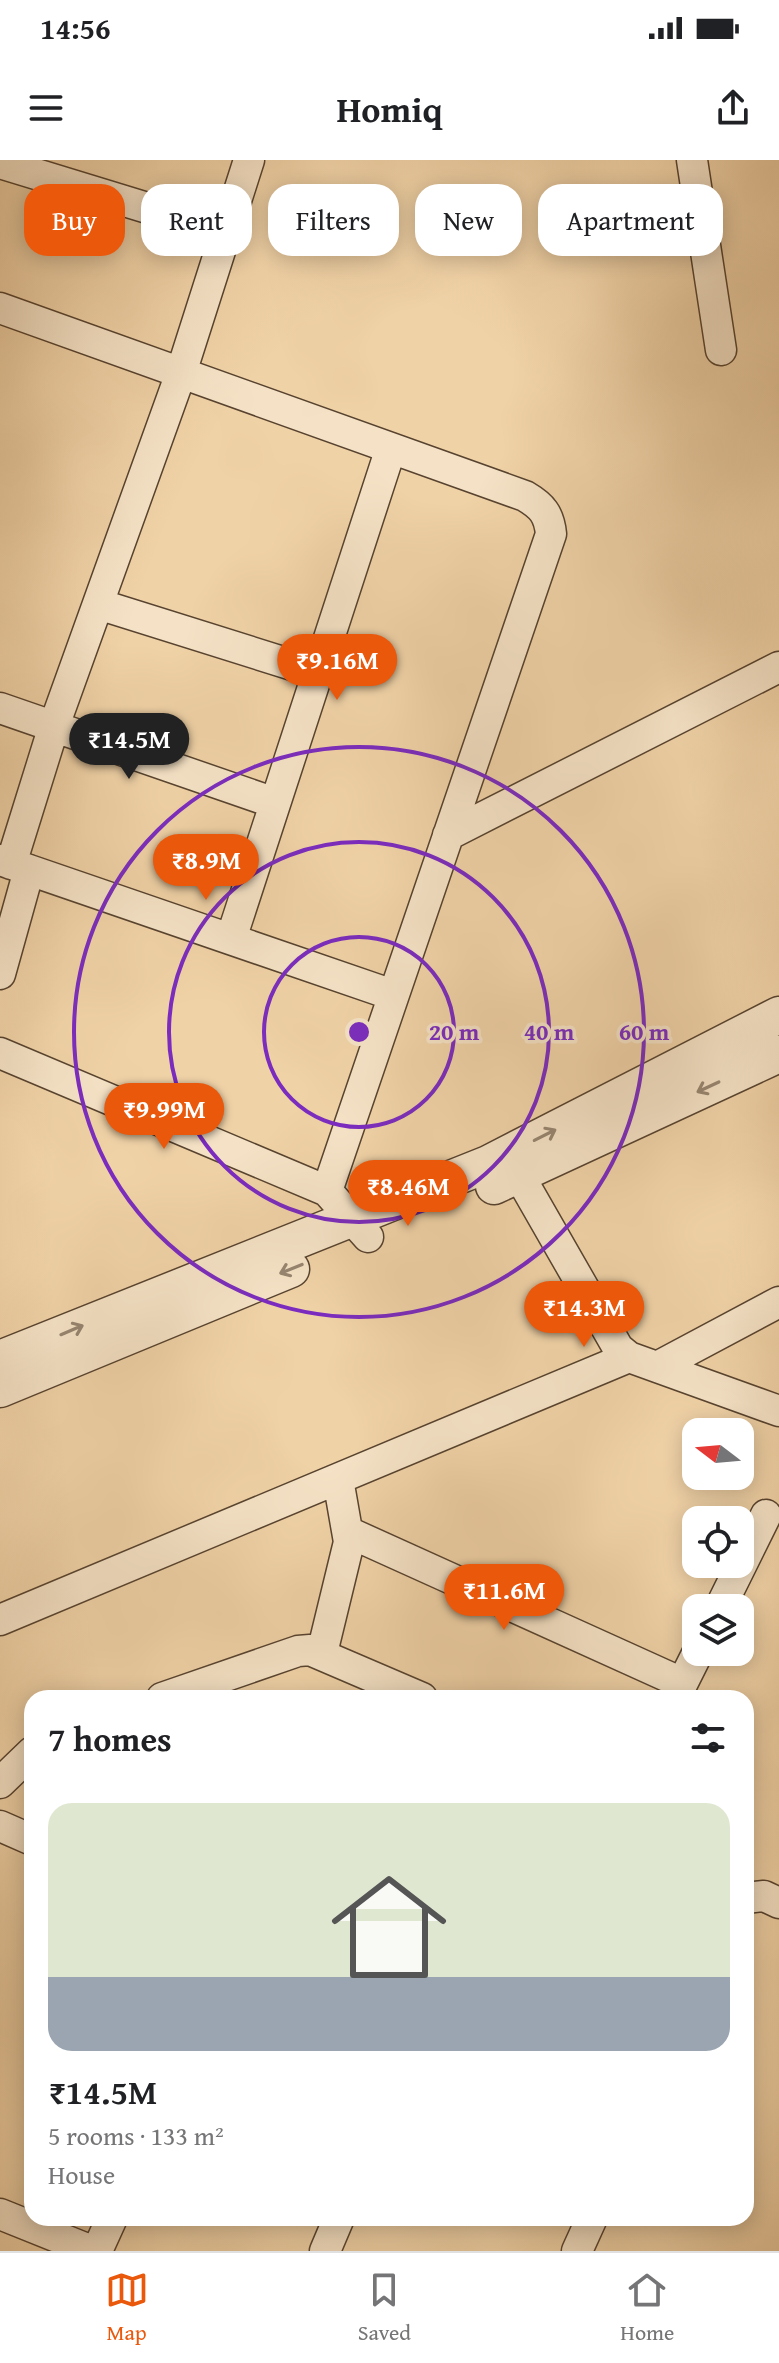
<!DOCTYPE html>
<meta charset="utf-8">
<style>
:root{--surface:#fff;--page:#f6f6f6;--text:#202124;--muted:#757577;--line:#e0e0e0;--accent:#ea580c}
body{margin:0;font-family:"Gentium Book Plus",serif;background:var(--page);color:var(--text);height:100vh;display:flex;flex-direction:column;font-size:30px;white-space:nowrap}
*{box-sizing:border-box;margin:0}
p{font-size:26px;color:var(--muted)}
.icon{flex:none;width:44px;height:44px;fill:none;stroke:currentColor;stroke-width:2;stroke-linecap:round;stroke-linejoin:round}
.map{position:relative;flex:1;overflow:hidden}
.panel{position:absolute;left:24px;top:1530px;width:730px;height:536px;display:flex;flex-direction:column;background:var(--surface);border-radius:24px;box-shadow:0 4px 20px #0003}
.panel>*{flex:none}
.guide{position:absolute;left:24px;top:24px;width:732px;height:72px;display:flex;gap:16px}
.needle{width:52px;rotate:286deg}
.controls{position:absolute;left:682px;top:1258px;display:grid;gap:16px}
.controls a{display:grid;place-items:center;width:72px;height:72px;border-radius:16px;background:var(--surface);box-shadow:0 4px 20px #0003;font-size:40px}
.price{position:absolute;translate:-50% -68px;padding:0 18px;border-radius:28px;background:var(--accent);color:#fff;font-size:26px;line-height:52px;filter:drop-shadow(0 2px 4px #0008)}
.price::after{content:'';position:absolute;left:50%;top:48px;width:24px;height:18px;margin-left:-12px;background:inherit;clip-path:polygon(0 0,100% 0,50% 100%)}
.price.on{background:#222;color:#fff}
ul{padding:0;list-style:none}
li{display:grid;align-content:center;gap:16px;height:424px;padding:0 24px}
li span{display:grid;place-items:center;height:248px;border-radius:24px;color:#555}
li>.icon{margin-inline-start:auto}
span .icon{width:144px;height:144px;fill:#fffc;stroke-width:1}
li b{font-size:34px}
h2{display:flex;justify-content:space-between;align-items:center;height:96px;padding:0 24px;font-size:34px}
.chip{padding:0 28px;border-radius:24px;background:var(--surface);box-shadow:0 4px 20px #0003;font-size:28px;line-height:72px}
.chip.on{background:var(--accent);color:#fff}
.status{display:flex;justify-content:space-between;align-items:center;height:56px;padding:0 40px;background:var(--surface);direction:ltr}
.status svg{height:22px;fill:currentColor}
header{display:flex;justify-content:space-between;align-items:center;height:104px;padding:0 24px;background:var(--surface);font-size:36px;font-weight:700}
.tabs{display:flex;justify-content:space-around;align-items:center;height:112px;border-top:2px solid var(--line);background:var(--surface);font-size:22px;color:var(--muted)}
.tabs a{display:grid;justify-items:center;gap:4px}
.tabs .on{color:var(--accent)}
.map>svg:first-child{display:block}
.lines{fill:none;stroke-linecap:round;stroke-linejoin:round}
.minor-casing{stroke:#57432f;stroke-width:33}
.tertiary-casing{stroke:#57432f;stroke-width:39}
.minor{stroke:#f5e2c6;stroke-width:30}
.tertiary{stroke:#f5e2c6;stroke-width:36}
.oneway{stroke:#978570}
.ring{fill:none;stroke:#7b2cbf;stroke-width:4}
.centre{fill:#7b2cbf;stroke:#f5e2c6;stroke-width:4}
.ring-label{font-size:24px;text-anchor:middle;font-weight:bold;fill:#7b2cbf;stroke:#f5e2c6;stroke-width:7;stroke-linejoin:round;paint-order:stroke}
</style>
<div class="status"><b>14:56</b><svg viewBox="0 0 49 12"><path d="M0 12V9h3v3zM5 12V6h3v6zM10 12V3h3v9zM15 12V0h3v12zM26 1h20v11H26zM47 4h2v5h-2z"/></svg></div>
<header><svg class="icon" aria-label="menu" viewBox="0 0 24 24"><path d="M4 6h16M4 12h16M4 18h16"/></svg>Homiq<svg class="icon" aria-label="share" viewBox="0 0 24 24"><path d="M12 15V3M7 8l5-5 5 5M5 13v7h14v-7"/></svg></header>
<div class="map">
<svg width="779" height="2091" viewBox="0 0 779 2091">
<rect width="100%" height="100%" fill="#f0d2a7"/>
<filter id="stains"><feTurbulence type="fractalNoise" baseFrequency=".0025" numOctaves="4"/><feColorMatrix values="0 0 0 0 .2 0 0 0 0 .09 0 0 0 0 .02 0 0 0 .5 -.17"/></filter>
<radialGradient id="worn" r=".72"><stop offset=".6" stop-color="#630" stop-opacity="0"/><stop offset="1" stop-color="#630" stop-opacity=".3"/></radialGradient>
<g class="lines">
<defs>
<path id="minor" d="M692,0L721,190
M0,3L226,72
M0,148L525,336C542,346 549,354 551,374L327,1031
M98,444L318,513
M0,548L275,643
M448,675L779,507
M0,700L393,835
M11,704L54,566L181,213L249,0
M231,779L391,288
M0,814L29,710
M0,893L327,1031L368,1077
M508,996L618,1188L629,1197L779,1251
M657,1207L779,1142
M348,1372L682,1523
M720,1448L766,1355
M0,1460L629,1197
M322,1493L349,1382L338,1319
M162,1538L298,1491L310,1490L422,1538
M675,1538L698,1492
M0,1623L32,1592
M0,1666L32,1680
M746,1738L764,1736L779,1743
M0,2054L92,2091
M97,2091L112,2058
M325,2091L339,2058
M577,2091L592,2058"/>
<path id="tertiary" d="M494,1026L779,894
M0,1199L488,1004L779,855
M0,1229L291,1109"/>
</defs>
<use href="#minor" class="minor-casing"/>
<use href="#tertiary" class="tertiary-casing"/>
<use href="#minor" class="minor"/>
<use href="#tertiary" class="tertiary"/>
</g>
<defs><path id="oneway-shaft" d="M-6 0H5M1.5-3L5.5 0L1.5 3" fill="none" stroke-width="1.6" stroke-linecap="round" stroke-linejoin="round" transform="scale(2)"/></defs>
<g class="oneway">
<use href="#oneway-shaft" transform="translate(708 927) rotate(155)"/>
<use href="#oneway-shaft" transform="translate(545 975) rotate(-27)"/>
<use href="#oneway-shaft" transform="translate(291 1109) rotate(158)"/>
<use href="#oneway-shaft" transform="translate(72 1170) rotate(-23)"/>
</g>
<g class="ring">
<circle cx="359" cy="872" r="95"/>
<circle cx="359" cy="872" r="190"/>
<circle cx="359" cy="872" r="285"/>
</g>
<circle cx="359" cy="872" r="12" class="centre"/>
<g class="ring-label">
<text x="454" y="880">20 m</text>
<text x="549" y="880">40 m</text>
<text x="644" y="880">60 m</text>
</g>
<rect width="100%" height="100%" filter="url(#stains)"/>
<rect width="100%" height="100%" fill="url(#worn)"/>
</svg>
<div class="controls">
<a><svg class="needle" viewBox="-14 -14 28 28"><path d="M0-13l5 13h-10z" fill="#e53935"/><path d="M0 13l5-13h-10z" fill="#757577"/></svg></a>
<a><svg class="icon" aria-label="locate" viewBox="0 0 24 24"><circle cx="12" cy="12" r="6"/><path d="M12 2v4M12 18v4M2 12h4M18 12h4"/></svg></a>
<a><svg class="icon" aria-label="layers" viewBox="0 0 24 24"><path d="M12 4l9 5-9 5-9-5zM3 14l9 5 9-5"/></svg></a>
</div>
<b class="price" style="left:337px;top:542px">₹9.16M</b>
<b class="price on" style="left:129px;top:621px">₹14.5M</b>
<b class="price" style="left:206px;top:742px">₹8.9M</b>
<b class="price" style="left:164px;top:991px">₹9.99M</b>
<b class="price" style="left:408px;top:1068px">₹8.46M</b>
<b class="price" style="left:584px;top:1189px">₹14.3M</b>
<b class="price" style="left:504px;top:1472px">₹11.6M</b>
<div class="guide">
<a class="chip on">Buy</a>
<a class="chip">Rent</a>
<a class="chip">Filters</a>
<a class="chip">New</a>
<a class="chip">Apartment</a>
</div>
<section class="panel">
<h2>7 homes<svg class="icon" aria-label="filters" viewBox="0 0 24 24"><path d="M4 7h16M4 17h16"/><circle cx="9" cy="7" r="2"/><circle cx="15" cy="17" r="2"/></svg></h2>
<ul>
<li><span style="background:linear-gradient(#dfe7d0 70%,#9aa5b1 0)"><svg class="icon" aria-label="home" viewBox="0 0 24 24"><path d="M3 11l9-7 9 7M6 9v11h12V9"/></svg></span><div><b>₹14.5M</b><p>5 rooms · 133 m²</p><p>House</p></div></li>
</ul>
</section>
</div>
<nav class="tabs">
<a class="on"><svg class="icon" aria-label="map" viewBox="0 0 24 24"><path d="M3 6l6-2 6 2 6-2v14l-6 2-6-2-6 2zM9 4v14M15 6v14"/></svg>Map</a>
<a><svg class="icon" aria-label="saved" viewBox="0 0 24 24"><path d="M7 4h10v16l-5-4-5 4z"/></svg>Saved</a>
<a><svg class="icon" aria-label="home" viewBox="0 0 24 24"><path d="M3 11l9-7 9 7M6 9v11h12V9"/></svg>Home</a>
</nav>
